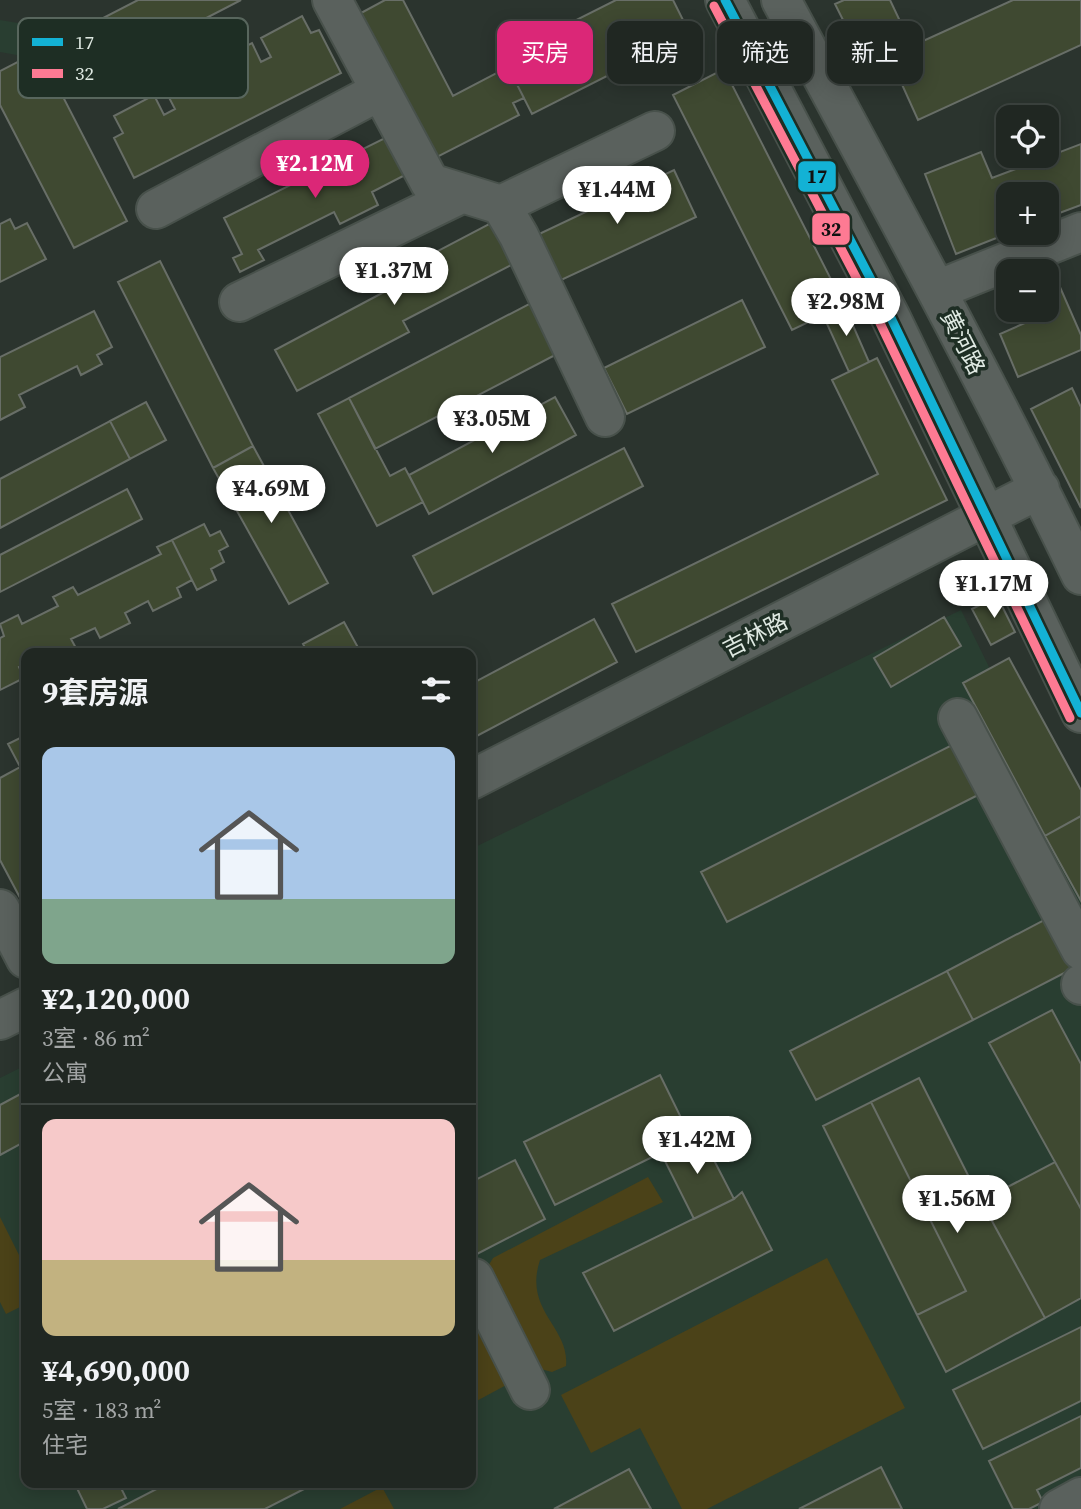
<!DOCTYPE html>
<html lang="zh">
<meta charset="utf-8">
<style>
:root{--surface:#202722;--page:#2d332f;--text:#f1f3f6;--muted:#a2a5a5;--line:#3d4440;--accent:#db2777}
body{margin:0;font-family:"Source Serif 4","Noto Sans SC",serif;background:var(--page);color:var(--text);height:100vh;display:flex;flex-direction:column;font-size:26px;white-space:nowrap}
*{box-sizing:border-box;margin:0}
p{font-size:23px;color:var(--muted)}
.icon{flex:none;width:38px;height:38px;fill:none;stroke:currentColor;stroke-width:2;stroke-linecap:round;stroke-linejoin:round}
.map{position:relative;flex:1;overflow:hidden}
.panel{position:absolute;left:21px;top:648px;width:455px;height:840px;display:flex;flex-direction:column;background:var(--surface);border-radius:14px;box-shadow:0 4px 18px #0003,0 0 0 2px var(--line)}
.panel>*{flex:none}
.top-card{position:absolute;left:497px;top:21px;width:478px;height:63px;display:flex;gap:14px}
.tools{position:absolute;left:996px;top:105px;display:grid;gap:14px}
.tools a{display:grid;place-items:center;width:63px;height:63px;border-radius:14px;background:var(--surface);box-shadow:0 4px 18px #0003,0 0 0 2px var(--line);font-size:35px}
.price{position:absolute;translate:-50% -60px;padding:0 16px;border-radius:24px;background:#fff;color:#222;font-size:23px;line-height:46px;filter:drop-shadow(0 2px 4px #0008)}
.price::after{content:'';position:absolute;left:50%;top:42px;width:21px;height:16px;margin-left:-10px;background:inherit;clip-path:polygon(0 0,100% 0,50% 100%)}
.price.on{background:var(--accent);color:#fff}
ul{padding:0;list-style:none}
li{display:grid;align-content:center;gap:14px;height:371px;padding:0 21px}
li+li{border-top:2px solid var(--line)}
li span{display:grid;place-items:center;height:217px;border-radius:14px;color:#555}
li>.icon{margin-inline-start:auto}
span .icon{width:126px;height:126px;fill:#fffc;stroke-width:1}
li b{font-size:30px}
h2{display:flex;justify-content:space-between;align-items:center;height:84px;padding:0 21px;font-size:30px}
.chip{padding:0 24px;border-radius:14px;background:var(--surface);box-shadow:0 4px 18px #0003,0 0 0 2px var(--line);font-size:24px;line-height:63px}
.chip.on{background:var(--accent);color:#fff}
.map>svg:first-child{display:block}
.built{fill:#293e31}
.green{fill:#4b4218}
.building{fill:#3f4931;stroke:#686e67;stroke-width:2}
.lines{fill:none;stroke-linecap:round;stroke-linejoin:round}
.minor-casing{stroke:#48514b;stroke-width:42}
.path{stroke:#5c625e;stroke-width:4.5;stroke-dasharray:3.5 3.5;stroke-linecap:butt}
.minor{stroke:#5a615d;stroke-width:38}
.bus-1-casing{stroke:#1e2e24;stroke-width:14}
.bus-2-casing{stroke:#1e2e24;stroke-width:14}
.bus-1{stroke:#13b2d5;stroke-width:9}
.bus-2{stroke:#fe7a93;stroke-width:9}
.labels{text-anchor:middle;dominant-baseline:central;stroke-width:7;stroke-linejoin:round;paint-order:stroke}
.street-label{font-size:23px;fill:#dfe9e2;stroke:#1e2e24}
.key{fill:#1e2e24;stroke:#58665d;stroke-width:2}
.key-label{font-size:19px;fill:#dfe9e2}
.line-badge{stroke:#1e2e24;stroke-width:2.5}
.pale-badge-label{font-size:19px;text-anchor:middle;font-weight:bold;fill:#111}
</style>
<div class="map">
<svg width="1081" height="1509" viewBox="0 0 1081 1509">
<rect width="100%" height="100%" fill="#2b342e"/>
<path class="built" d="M0,20L78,33L67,64L0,52Z
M961,610L1081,854V1509H0V1078L26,1065V1482H471V849Z"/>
<path class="green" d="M648,1177L663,1202L540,1260C523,1311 570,1327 566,1366L552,1372L537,1368L484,1273L493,1258Z
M0,1217L26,1269V1304L6,1314L0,1302Z
M827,1258L905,1408L707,1509H682L640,1428L591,1453L561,1395Z
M471,1304L512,1382L471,1404Z
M382,1487L394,1509H340Z"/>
<path class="building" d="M138,0H241L61,93L127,221L74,248L0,105V71Z
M385,0H403L453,96L508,67L524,98L513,103L519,115L437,157L361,13Z
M616,0H673L690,34L532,114L503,57Z
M844,0H890L918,59L874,82L835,4Z
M1013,0H1081V45L918,120L895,69L918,59L912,46Z
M302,16L311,33L319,30L341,73L134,178L114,138L123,133L114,116L154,95L164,115L175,109L164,88L203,68L212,87L221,83L211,64L252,43L261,62L271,57L261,38Z
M724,69L844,305L792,330L673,95Z
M389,136L407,174L372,192L378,205L340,224L334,212L258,250L264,260L240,272L233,258L242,254L224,218Z
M1081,144V205L1046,218V194H1008L1009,233L956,254L925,174L981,152L992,178Z
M674,170L696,217L559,281L537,235Z
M10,219L15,229L27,223L46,259L0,282V224Z
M491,223L513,264L403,321L409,332L297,391L275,350L386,291L381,281Z
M160,261L253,446L213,468L118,282Z
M1056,278L1081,335V350L1018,377L1000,334L1043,315L1040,310H1046V283Z
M742,300L765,347L627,414L604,368Z
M531,303L557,354L375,449L349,398Z
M844,305L869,362L849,372L823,315Z
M94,311L112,347L97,355L102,364L81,375L77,366L19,395L25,407L0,420V357Z
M877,358L947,500L636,652L612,604L878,474L832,380Z
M1072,388L1081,407V508L1031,409Z
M555,397L576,435L429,514L409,475Z
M349,398L390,476L405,468L423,502L377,526L318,414Z
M146,402L166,440L130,459L110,421Z
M110,421L130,459L0,528V479Z
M253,446L328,583L289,604L213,468Z
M624,448L643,486L433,594L413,556Z
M127,489L142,519L0,592V555Z
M204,524L210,536L220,531L228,546L219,551L224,562L211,569L216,580L197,590L172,540Z
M172,540L192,580L177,588L181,597L153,611L148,601L125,613L130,623L100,638L95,628L71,639L77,650L72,653H26V664L19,667L24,678L0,690V638L4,636L0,624L18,615L22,624L58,606L53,597L73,587L78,595L161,554L157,547Z
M997,596L1015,632L991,645L972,609Z
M944,617L961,646L891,687L874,658Z
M594,619L617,662L471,739V684Z
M344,622L361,653H308L303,644Z
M1009,658L1081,790V816L1045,836L963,683Z
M26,735V778L8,744Z
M956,743L982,793L727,922L701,872Z
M20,767L26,778V909L0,860V778Z
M1081,816V901L1045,836Z
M1046,919L1072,969L973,1020L947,971Z
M947,971L973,1020L816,1100L790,1051Z
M1052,1010L1081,1064V1209L989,1043Z
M660,1075L691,1138L555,1205L524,1142Z
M919,1078L981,1201L1045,1318L946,1372L917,1315L966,1291L871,1102Z
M26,1091V1141L0,1155V1105Z
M871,1102L966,1291L917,1315L823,1126Z
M700,1133L734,1199L694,1219L661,1153Z
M515,1160L545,1219L471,1257V1182Z
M1055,1162L1081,1209V1298L1045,1318L981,1201Z
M742,1192L772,1250L614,1331L583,1273L734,1199Z
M1081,1327V1401L983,1449L953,1390Z
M1081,1416V1468L1037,1490L1043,1502L1029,1509H1013L989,1461Z
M881,1467L902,1509H799Z
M629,1469L651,1509H554Z
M74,1482H118L126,1498L103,1509H87Z
M170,1482H308L310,1486L265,1509H118Z"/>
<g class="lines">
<defs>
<path id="minor" d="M332,0L430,183L501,205L519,236L605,417
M725,0L891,318L1081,713
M781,0C883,190 987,380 1081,575
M501,205L655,131
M156,209L380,91
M937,290L1081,232
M239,302L461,194
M958,718L1081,950
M471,780L1040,489
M0,909L26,959
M1081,984V985
M0,1020L26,1007
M474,1278L530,1390
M1059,1509L1081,1497"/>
</defs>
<use href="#minor" class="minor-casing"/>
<path class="path" d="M72,50L118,25"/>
<use href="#minor" class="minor"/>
<defs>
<path id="bus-1" d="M725,0L891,318L1081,713"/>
<path id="bus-2" d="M714,6L880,323L1070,718"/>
</defs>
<use href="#bus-1" class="bus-1-casing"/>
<use href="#bus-2" class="bus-2-casing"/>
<use href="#bus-1" class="bus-1"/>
<use href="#bus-2" class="bus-2"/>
</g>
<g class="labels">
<g class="street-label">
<text transform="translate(963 342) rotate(63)">黄河路</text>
<text transform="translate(755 635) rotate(-27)">吉林路</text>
</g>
</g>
<rect x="18" y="18" width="230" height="80" rx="10" class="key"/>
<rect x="32" y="38" width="31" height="8" fill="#13b2d5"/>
<rect x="32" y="69" width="31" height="9" fill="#fe7a93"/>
<g class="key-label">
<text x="75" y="49">17</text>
<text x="75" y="80">32</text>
</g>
<g class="line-badge">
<rect x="797" y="160" width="40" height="33" rx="7" fill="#13b2d5"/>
<rect x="811" y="212" width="40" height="34" rx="7" fill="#fe7a93"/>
</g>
<g class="pale-badge-label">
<text x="817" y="183">17</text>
<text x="831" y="236">32</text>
</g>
</svg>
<div class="tools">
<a><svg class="icon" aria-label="locate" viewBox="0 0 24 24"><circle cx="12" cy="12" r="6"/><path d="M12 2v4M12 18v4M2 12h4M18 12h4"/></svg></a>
<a>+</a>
<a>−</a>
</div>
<b class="price on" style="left:315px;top:200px">¥2.12M</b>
<b class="price" style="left:617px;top:226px">¥1.44M</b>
<b class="price" style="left:394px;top:307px">¥1.37M</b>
<b class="price" style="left:846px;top:338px">¥2.98M</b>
<b class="price" style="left:492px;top:455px">¥3.05M</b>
<b class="price" style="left:271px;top:525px">¥4.69M</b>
<b class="price" style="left:994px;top:620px">¥1.17M</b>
<b class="price" style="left:697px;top:1176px">¥1.42M</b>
<b class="price" style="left:957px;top:1235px">¥1.56M</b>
<div class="top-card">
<a class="chip on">买房</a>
<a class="chip">租房</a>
<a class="chip">筛选</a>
<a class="chip">新上</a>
</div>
<section class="panel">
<h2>9套房源<svg class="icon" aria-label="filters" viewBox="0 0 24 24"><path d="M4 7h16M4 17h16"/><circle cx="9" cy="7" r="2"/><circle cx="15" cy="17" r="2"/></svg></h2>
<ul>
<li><span style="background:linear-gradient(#a9c7e8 70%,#7fa58c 0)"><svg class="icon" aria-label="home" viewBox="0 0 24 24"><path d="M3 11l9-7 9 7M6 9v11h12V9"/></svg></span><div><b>¥2,120,000</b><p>3室 · 86 m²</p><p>公寓</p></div></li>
<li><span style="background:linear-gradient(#f6c9c9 65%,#c2b280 0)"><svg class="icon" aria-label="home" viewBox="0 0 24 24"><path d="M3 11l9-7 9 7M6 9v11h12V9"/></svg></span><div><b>¥4,690,000</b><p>5室 · 183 m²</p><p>住宅</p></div></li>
</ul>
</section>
</div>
